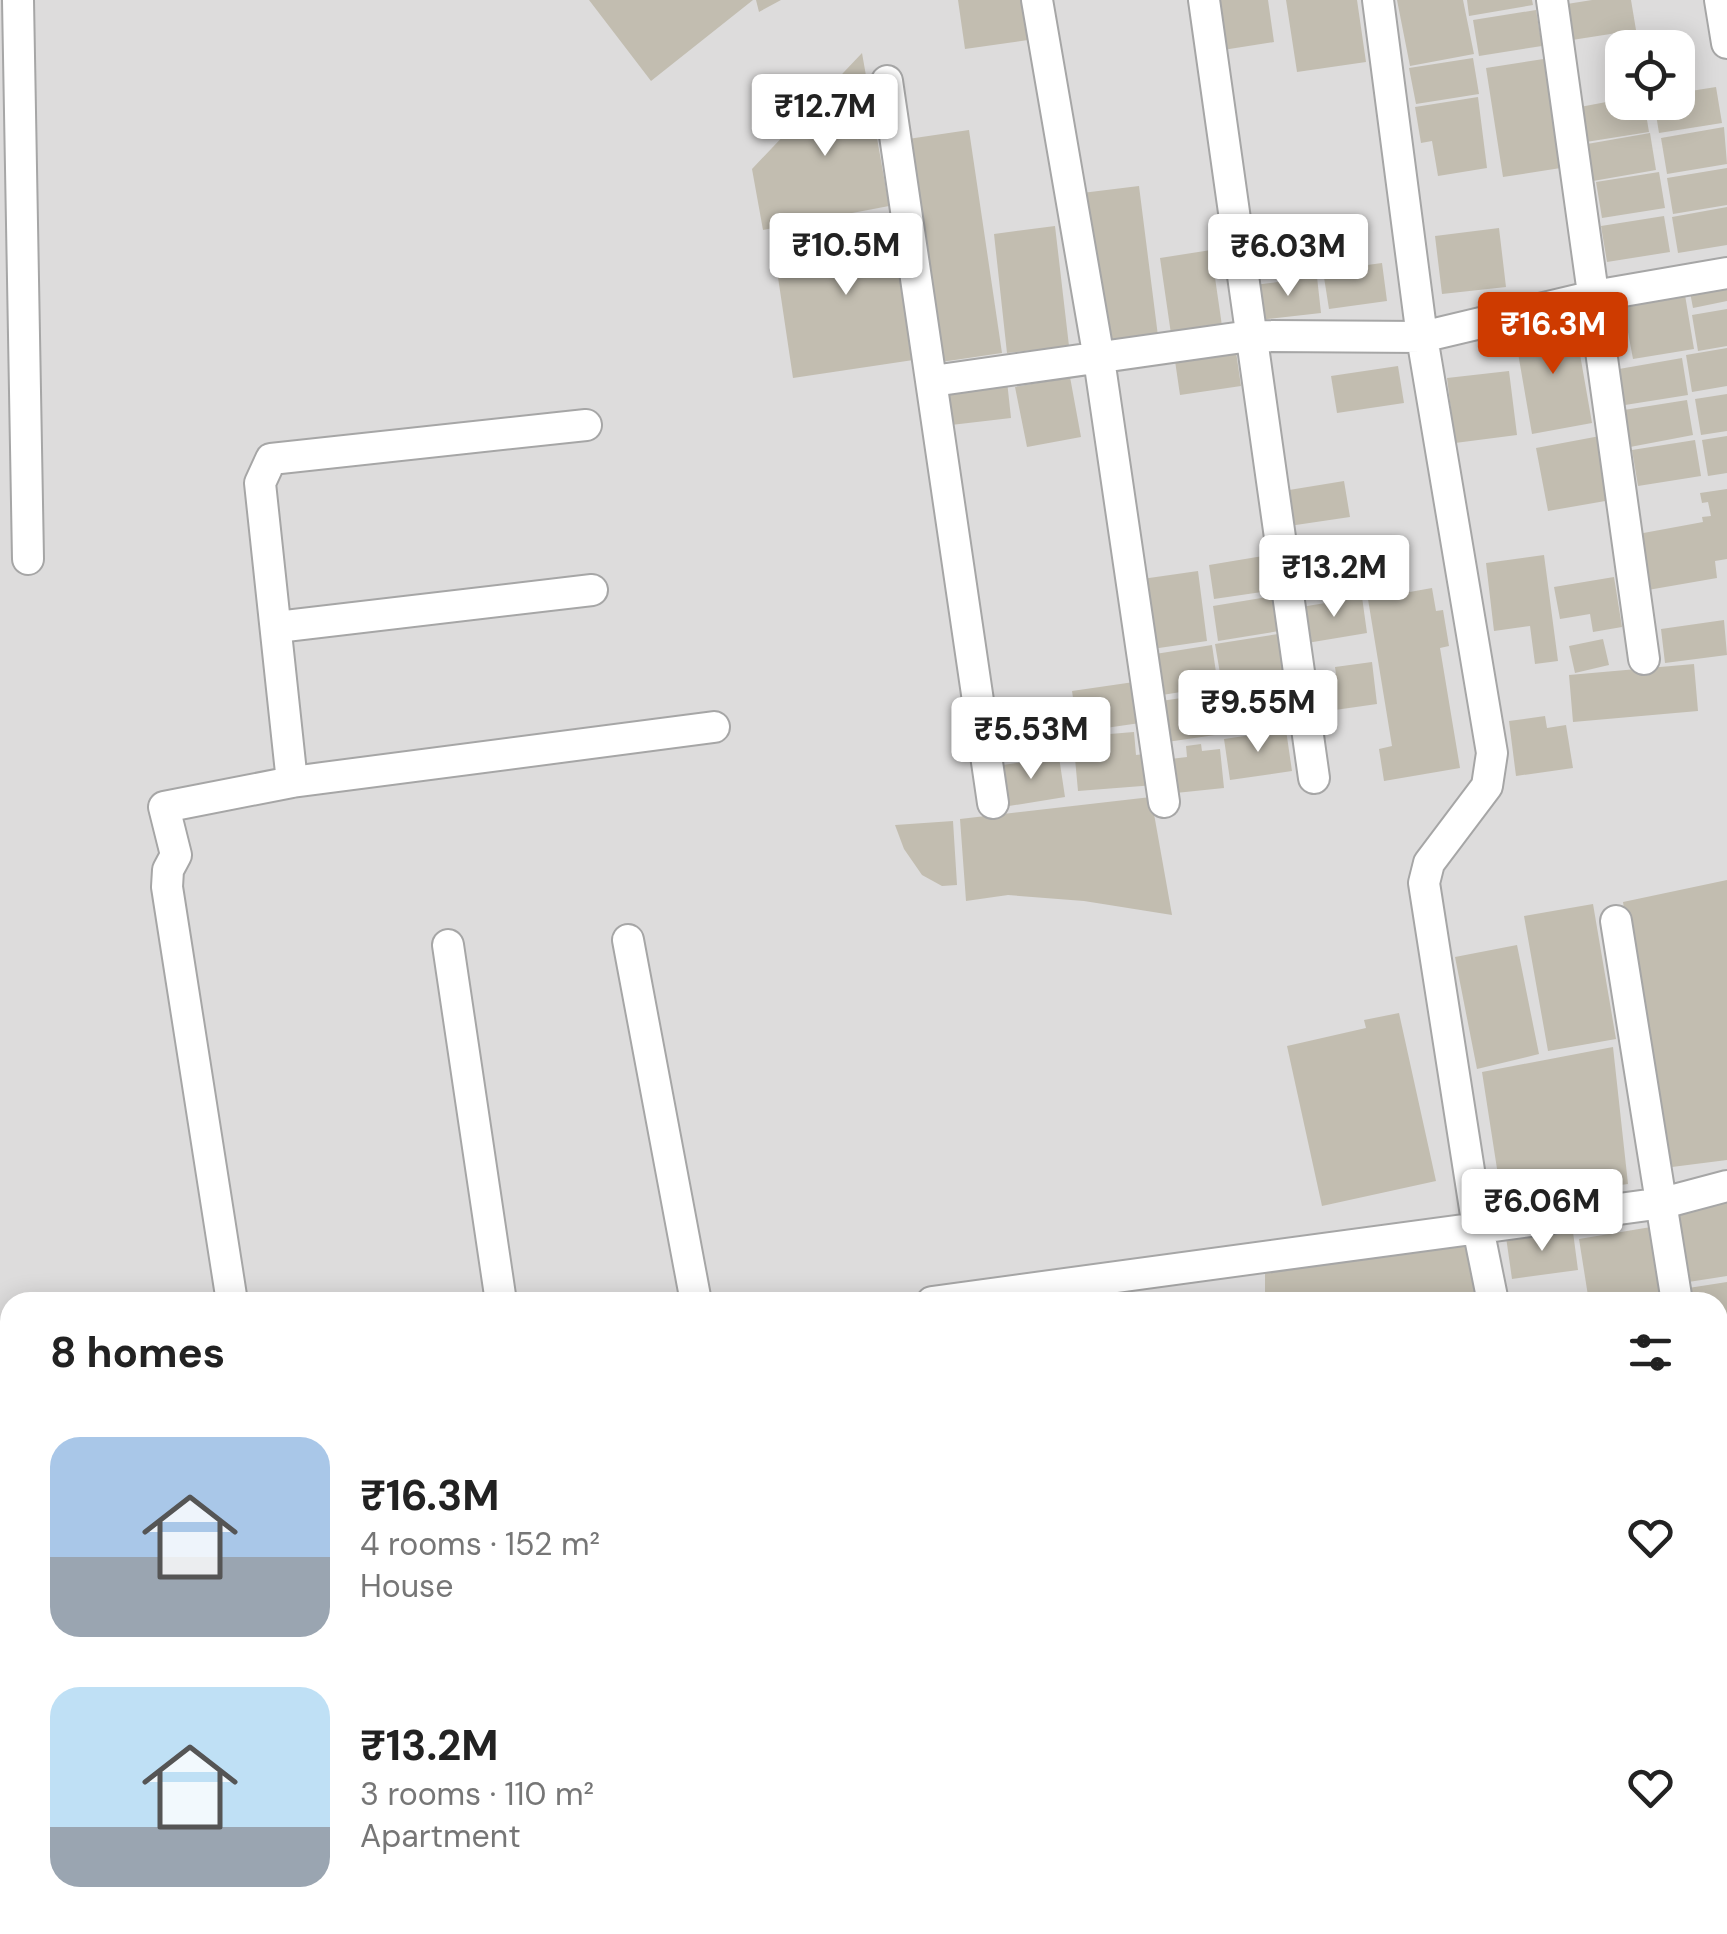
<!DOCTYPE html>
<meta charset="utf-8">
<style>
:root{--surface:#fff;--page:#f6f6f6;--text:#222;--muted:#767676;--accent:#ce3b00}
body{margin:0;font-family:"DM Sans",sans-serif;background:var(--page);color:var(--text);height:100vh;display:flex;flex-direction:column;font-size:38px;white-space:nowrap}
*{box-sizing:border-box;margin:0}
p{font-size:32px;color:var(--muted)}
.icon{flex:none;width:55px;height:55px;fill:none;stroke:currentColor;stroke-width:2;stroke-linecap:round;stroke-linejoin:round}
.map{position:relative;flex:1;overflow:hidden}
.sheet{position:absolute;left:0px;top:1292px;width:1728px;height:642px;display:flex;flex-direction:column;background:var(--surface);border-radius:30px 30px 0 0;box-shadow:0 5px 25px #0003}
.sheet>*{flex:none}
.fabs{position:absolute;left:1605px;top:30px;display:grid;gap:20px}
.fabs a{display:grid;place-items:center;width:90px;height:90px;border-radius:20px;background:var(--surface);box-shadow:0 5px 25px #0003;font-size:50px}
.price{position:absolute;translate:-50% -85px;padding:0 22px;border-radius:10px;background:#fff;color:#222;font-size:32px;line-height:65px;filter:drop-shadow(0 2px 5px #0008)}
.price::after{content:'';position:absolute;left:50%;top:60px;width:30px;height:22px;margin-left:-15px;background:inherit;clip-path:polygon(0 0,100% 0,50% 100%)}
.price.selected{background:var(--accent);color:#fff}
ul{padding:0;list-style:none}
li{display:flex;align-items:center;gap:30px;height:250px;padding:0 50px}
li span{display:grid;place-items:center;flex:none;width:280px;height:200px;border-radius:30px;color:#555}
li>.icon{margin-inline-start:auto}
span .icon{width:120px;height:120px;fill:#fffc;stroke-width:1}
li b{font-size:42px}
h2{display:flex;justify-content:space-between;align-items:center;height:120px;padding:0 50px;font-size:42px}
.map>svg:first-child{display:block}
.residential{fill:#dddcdc;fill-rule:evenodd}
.building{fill:#c2bdb0}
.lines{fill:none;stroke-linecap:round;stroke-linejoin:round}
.street-casing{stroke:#a6a6a6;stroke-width:34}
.secondary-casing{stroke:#4b7c00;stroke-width:46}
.street{stroke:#fff;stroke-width:30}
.secondary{stroke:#e6ffb4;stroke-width:42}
</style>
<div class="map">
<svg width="1727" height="1934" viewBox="0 0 1727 1934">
<rect width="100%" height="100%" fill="#f1f0e4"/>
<path class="residential" d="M0,0H1727V1934H0ZM1622,48H1678V102H1622ZM10,1302H1718V1925H10Z"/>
<path class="building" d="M589,0H753L651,81Z
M756,0H781L759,12Z
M958,0H1022L1028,40L965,49Z
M1216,0H1268L1274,42L1223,50Z
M1286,0H1357L1366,62L1297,72Z
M1397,0H1463L1474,54L1410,66Z
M1467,0H1532L1533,5L1469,16Z
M1592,0H1631L1636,30L1572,40L1567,4Z
M1536,10L1542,46L1479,56L1473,20Z
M862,53L889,206L763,230L752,169Z
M1473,58L1479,94L1416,104L1409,68Z
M1550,58L1567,167L1503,177L1486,68Z
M1716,87L1722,123L1659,133L1654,102H1678V93Z
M1478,97L1487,168L1438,176L1432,141L1421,143L1415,107Z
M1622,99V102H1644L1649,132L1586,142L1580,107Z
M1724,127L1727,164L1667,174L1661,138Z
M969,130L1002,353L941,362L908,139Z
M1650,133L1656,170L1593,181L1587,144Z
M1727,168V205L1673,214L1667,178Z
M1659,172L1665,208L1602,218L1596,182Z
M1139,186L1158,336L1102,344L1082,193Z
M1727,207V245L1678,253L1672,217Z
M1664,216L1670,252L1607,262L1601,226Z
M898,217L920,359L793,378L772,237Z
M1055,226L1069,346L1007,353L994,234Z
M1499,228L1506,287L1442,294L1435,236Z
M1211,250L1222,326L1171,334L1160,258Z
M1382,263L1387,301L1329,309L1323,271Z
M1317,277L1321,313L1258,320L1254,285Z
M1727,280V301L1693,308L1689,287Z
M1684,289L1694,349L1633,359L1622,300Z
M1727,309V346L1698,351L1692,315Z
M1574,320L1592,423L1532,434L1514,330Z
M1235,345L1241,386L1180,395L1174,354Z
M1727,348V386L1692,392L1686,355Z
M1682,358L1688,395L1625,405L1619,369Z
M1398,366L1404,403L1337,413L1331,376Z
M1509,371L1517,435L1455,443L1447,378Z
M1070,377L1081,437L1027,447L1015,387Z
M1007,381L1011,418L951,425L946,388Z
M1727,394V431L1701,435L1695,399Z
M1687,400L1693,435L1630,447L1624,410Z
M1600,436L1611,500L1548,511L1536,448Z
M1727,436V473L1708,476L1702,440Z
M1695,440L1701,476L1638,486L1632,450Z
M1344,481L1350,517L1289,526L1283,491Z
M1727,489V559L1715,561L1717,578L1648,590L1638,534L1703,522L1702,517L1711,516L1708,502L1702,503L1700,493Z
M1362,544L1368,579L1307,589L1301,554Z
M1269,555L1275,590L1214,599L1209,565Z
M1544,555L1558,661L1535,664L1530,626L1494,631L1486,563Z
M1198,571L1207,641L1152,649L1142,579Z
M1614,577L1622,627L1593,632L1590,614L1560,619L1554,587Z
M1401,581L1404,593L1432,588L1436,611L1443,610L1449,646L1440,648L1460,768L1384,781L1379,749L1392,746L1366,587Z
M1274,596L1279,631L1218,641L1213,606Z
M1362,597L1367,633L1307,643L1301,607Z
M1724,620L1727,655L1665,663L1661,629Z
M1278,634L1284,675L1222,685L1215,644Z
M1603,639L1609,665L1575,673L1569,646Z
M1212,645L1218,686L1156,696L1149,655Z
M1372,662L1377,704L1314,713L1309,677L1336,674L1335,667Z
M1694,664L1698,711L1573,722L1569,675Z
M1134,682L1140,723L1078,732L1072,691Z
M1285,683L1291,726L1229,734L1223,691Z
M1216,693L1222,734L1160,743L1154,702Z
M1058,701L1064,742L1002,752L996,711Z
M1545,716L1547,728L1566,725L1573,768L1516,776L1509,721Z
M1286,730L1292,771L1230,780L1224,739Z
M1134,732L1136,755L1152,753L1155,785L1078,791L1073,737Z
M1201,744L1202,751L1220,749L1224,788L1166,794L1162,760L1187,757L1186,746Z
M1059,757L1065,797L1003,807L996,766Z
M1151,797L1172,915L1084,901L1008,895L966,901L960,819Z
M953,821L957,885L942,886L922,875L904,849L895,825Z
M1727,880V1160L1664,1168L1623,902Z
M1593,904L1616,1039L1548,1051L1524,916Z
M1517,945L1539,1054L1477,1069L1455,957Z
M1399,1013L1436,1181L1322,1206L1287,1046L1366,1028L1364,1020Z
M1613,1047L1628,1184L1502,1201L1482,1072Z
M1727,1202V1276L1682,1283L1671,1210Z
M1651,1227L1662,1300L1589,1302L1579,1239Z
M1554,1231L1555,1235L1573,1232L1578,1270L1512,1279L1506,1237Z
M1474,1241L1482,1302H1265V1273Z
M1727,1282V1357L1718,1358V1302H1684L1682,1289Z
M1727,1366V1440L1718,1441V1367Z
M1727,1459V1533L1718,1535V1460Z
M1428,1925H1530L1535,1934H1433Z
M1603,1925H1664L1648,1934H1608Z"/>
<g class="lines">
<defs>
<path id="street" d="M18,0L28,559
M1037,0L1099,359L1164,802
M1204,0L1314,778
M1378,0L1422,337L1492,753L1487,786L1429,863L1424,883L1478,1228L1493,1302
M1552,0L1644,659
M1720,0L1727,43
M887,81L993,803
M933,381L1250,336L1422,337L1594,296L1727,273
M277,627L592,590
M292,782L260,483L271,459L586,425
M1616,921L1677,1302
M628,940L696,1302
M448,945L501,1302
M232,1302L167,887L168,870L176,855L164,807L292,782L714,727
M932,1302L1663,1203L1727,1186
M0,1484L10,1479
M1718,1574L1725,1626"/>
<path id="secondary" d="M0,1857L10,1858
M0,1906L10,1907
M260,1925L373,1934
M830,1925L919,1934"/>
</defs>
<use href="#street" class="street-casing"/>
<use href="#secondary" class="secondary-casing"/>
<use href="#street" class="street"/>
<use href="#secondary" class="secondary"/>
</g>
</svg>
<div class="fabs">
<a><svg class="icon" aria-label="locate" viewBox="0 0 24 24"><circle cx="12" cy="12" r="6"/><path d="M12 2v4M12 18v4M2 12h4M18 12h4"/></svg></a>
</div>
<b class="price" style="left:825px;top:159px">₹12.7M</b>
<b class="price" style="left:846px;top:298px">₹10.5M</b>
<b class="price" style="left:1288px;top:299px">₹6.03M</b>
<b class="price selected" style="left:1553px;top:377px">₹16.3M</b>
<b class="price" style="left:1334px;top:620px">₹13.2M</b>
<b class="price" style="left:1258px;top:755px">₹9.55M</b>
<b class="price" style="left:1031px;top:782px">₹5.53M</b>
<b class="price" style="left:1542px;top:1254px">₹6.06M</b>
<section class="sheet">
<h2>8 homes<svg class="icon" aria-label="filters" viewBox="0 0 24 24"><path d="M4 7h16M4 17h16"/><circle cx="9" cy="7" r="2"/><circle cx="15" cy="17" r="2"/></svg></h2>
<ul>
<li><span style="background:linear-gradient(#a9c7e8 60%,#9aa5b1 0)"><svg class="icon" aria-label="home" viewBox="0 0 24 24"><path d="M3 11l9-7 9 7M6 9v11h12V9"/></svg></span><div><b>₹16.3M</b><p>4 rooms · 152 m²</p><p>House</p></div><svg class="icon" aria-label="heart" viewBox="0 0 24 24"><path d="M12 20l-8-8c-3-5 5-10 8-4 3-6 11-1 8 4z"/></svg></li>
<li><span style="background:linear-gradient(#bfe0f5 70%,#9aa5b1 0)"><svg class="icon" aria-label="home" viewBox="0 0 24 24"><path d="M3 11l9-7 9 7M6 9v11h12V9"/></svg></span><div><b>₹13.2M</b><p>3 rooms · 110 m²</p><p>Apartment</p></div><svg class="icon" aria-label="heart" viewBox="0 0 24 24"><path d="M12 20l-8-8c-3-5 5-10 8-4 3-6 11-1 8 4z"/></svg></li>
</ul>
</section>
</div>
